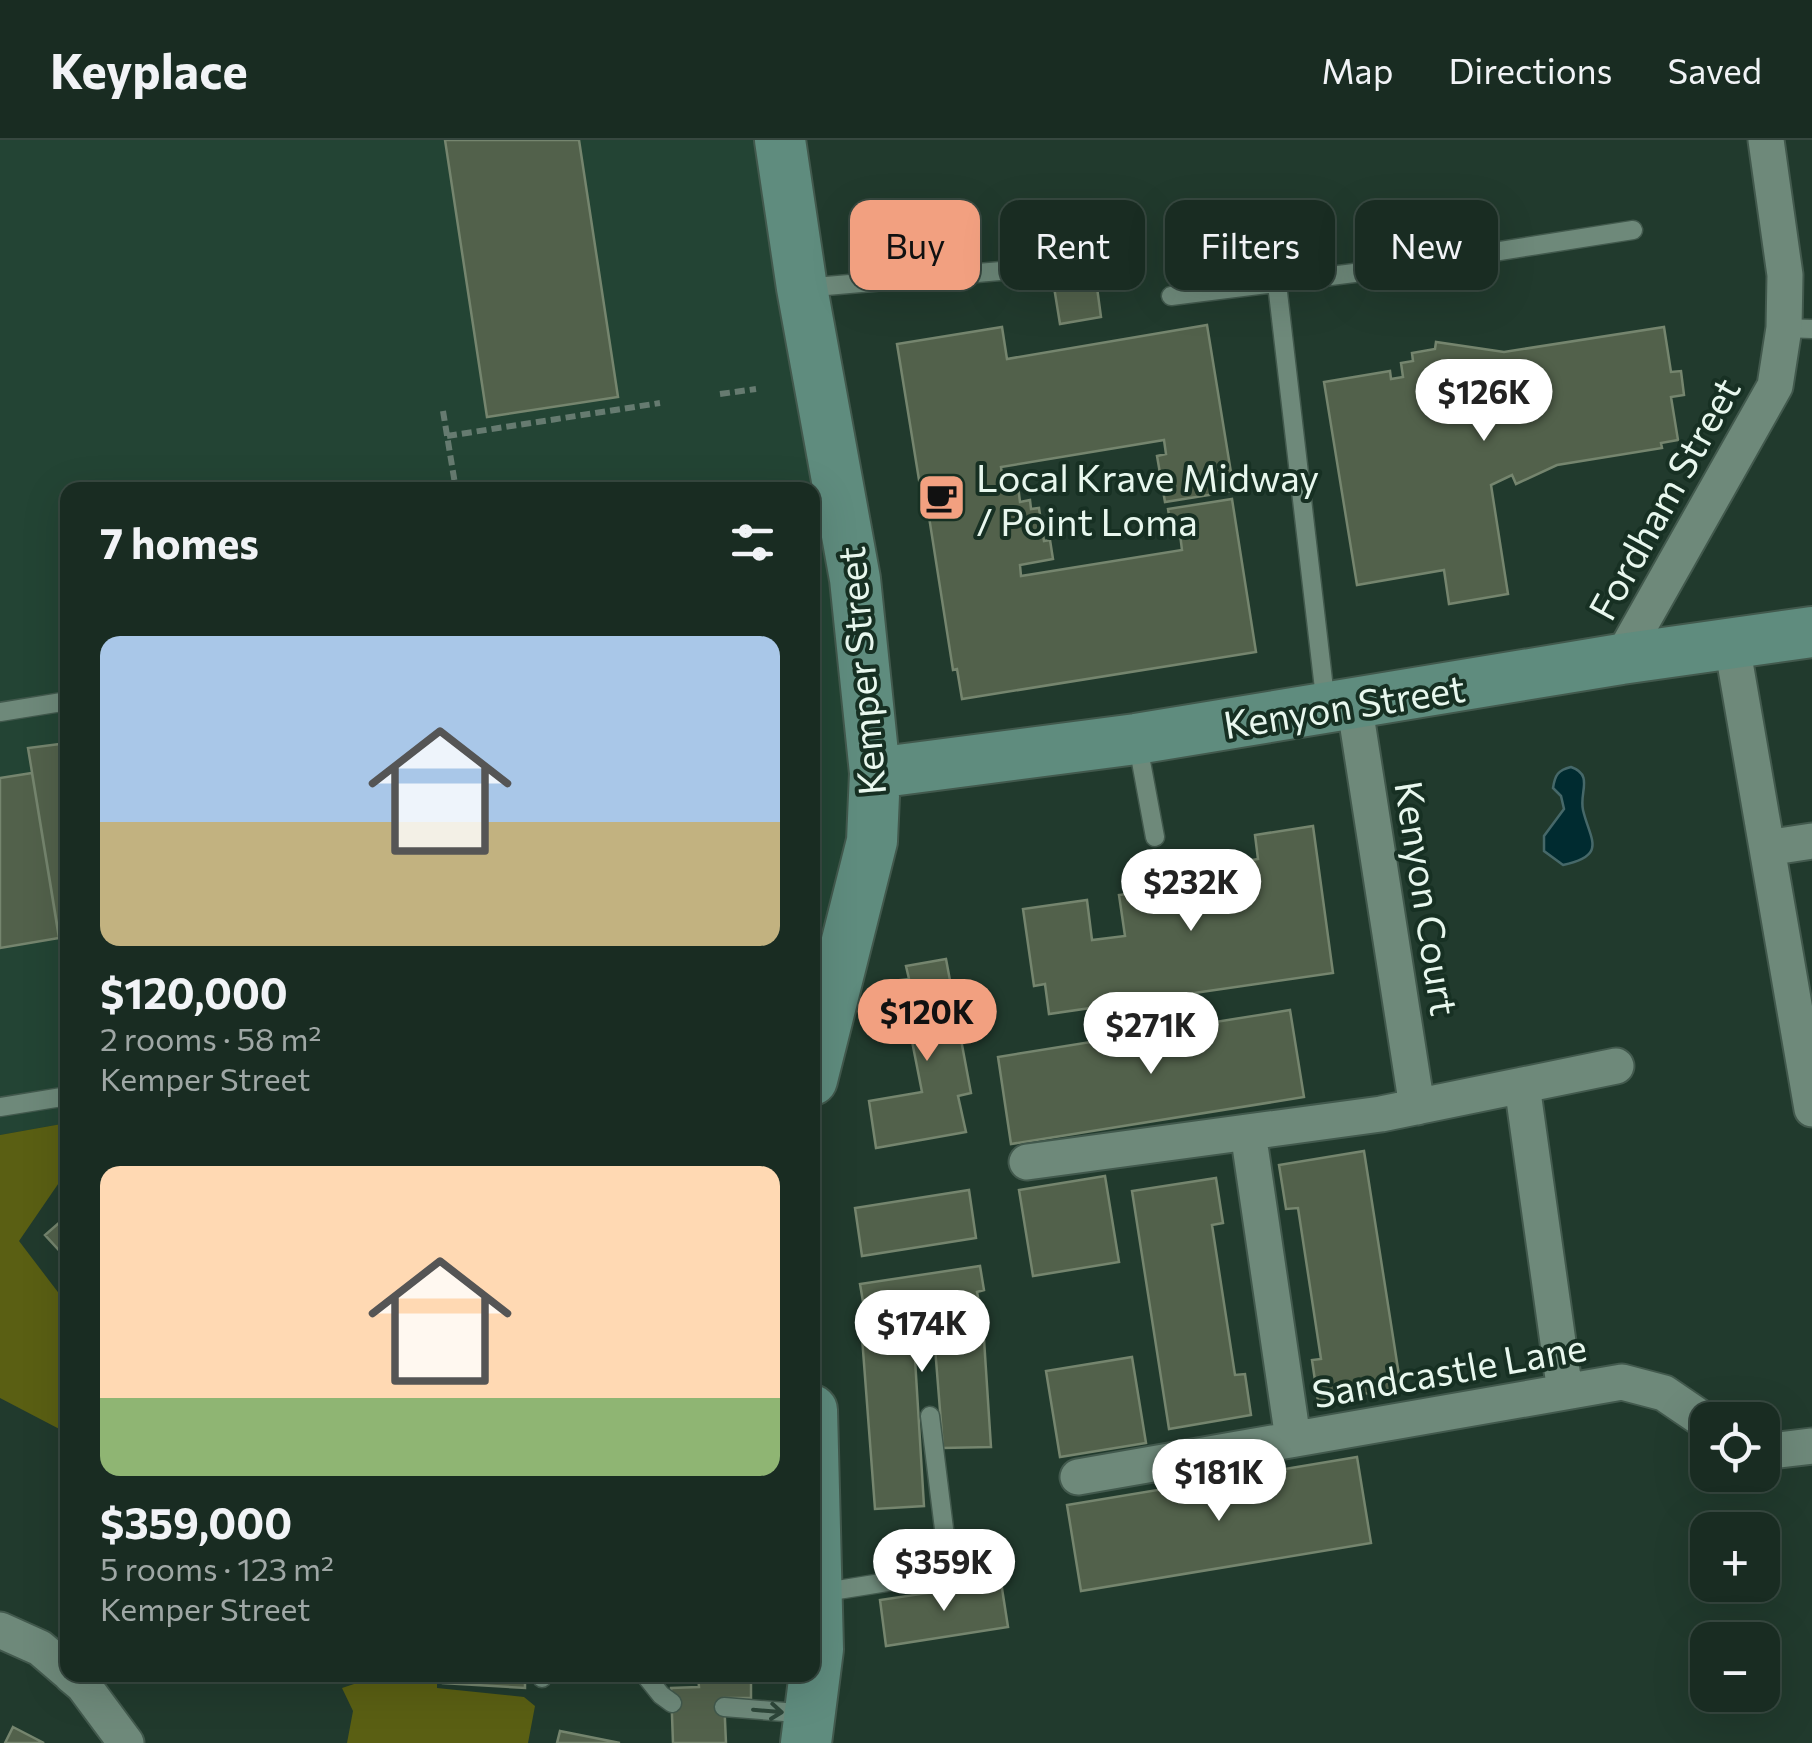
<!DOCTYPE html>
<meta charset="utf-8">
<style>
:root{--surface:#192c22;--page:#26382f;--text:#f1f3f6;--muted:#9fa7a5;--line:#374840;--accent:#f2a080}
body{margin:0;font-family:Commissioner,sans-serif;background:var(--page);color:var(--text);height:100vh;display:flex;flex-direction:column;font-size:38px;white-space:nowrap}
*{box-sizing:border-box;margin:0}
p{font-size:32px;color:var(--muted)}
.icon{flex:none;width:55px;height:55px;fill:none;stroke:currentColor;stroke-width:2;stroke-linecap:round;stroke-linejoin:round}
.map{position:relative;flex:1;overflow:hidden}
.side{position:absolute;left:60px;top:342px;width:760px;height:1200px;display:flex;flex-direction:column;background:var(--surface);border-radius:20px;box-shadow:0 10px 40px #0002,0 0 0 2px var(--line)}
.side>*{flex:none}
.hud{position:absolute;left:850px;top:60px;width:810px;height:90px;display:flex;gap:20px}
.controls{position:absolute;left:1690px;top:1262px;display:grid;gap:20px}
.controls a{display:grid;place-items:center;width:90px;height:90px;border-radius:20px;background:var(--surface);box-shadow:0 10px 40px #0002,0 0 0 2px var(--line);font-size:50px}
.price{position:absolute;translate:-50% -85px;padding:0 22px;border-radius:35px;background:#fff;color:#222;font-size:32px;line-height:65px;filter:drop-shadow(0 2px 5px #0008)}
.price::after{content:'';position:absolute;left:50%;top:60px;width:30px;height:22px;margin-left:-15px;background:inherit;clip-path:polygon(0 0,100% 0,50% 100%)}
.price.current{background:var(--accent);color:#111}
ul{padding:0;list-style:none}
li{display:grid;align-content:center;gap:20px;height:530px;padding:0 40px}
li span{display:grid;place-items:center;height:310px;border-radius:20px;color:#555}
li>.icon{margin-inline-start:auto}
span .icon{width:180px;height:180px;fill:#fffc;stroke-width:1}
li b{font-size:42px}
h2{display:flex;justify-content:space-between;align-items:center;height:120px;padding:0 40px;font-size:42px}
.tag{padding:0 35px;border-radius:20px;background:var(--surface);box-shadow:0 10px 40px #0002,0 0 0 2px var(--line);font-size:35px;line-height:90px}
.tag.current{background:var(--accent);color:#111}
header{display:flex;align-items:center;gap:60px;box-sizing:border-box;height:140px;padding:0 50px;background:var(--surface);border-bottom:2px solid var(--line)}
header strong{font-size:48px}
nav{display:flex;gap:55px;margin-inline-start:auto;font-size:35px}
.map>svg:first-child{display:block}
.built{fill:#234434}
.green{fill:#5a5f13}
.water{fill:#002b30;stroke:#466869;stroke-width:2.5}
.building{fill:#52614b;stroke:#75856e;stroke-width:2.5}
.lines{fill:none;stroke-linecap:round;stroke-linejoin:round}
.lane-casing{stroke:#42594d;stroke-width:21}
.street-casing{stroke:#42594d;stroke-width:39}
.secondary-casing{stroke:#42594d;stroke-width:54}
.path{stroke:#667b70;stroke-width:6;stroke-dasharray:10 5;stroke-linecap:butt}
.lane{stroke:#6e897a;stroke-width:18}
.street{stroke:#6e897a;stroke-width:35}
.secondary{stroke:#5f8c7e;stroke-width:50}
.oneway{stroke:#2d4639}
.labels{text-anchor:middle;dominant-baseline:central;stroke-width:8;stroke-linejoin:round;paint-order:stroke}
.poi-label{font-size:38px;fill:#e8f7ee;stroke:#173023;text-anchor:start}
.street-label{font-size:38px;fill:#e8f7ee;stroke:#173023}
</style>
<header>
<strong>Keyplace</strong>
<nav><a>Map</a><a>Directions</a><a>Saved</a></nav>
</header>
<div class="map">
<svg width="1812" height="1603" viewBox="0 0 1812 1603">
<rect width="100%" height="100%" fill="#213a2d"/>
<path class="built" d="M0,0H769L820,353L865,699L813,888L812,350H68L67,983L0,995Z"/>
<path class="green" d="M67,983V1031L19,1101L67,1164V1293L0,1258V995Z
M360,1535H437V1548L524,1557L535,1566L528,1603H347L353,1571L342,1548L363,1541Z"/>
<path class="water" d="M1571,627C1594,635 1579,652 1583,670C1590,700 1608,715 1563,725L1544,711V696L1564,669L1561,656L1553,648C1555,635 1558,630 1571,627Z"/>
<path class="building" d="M445,0H579L618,257L487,277Z
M1096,140L1101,177L1060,184L1054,147Z
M1207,185L1234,351L1165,362L1157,316L1166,314L1164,300L1001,327L1004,348L1018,346L1020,362L1030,360L1031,369L1039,368L1044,401L1050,400L1053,419L1020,425L1021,436L1182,410L1180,394L1172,395L1168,369L1232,359L1256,512L962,559L957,529L953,530L924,345L920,346L897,204L1002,187L1007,219Z
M1664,187L1671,232L1681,231L1684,255L1671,257L1678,300L1661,303L1662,308L1557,325L1516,344L1512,335L1491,345L1508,454L1449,464L1444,430L1357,445L1324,242L1390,231L1391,239L1403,237L1401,223L1413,221L1412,213L1435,209L1436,202L1504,212Z
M68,603V851L28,608Z
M32,633L59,798L0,808V638Z
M1313,686L1333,833L1049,874L1045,844L1034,846L1023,769L1087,760L1092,800L1125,796L1119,755L1218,741L1217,735L1241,731V722L1258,719L1255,695Z
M946,819L971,953L958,956L966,992L876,1008L869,961L922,952L900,840L909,839L906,826Z
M1290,870L1304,957L1011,1004L998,917Z
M1364,1011L1401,1248L1318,1261L1312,1220L1321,1219L1298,1068L1286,1069L1279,1025Z
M1105,1036L1119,1122L1033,1136L1019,1050Z
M1216,1038L1223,1083L1212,1085L1235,1235L1245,1234L1251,1275L1169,1289L1132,1051Z
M969,1050L976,1098L862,1116L855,1068Z
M68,1075V1120L45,1095Z
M980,1126L984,1150L977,1152L983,1184L991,1307L943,1308L933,1182L913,1186L924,1366L875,1369L862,1197H869L860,1144Z
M1132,1217L1146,1303L1060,1317L1046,1231Z
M1357,1317L1371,1403L1081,1451L1067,1365Z
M1001,1442L1008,1487L886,1506L880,1460Z
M444,1535H525V1548L443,1543Z
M698,1535H751V1558H724L726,1603H673L671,1548L699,1547Z
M13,1587L44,1603H5Z
M560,1591L620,1603H557Z"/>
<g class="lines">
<defs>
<path id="lane" d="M1277,144L1326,566
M803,148L1046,127
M1171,156L1386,129L1633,90
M1784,188L1812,189
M0,572L68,561
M1137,600L1155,697
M0,967L68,956
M819,1453L937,1434L948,1421L930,1276
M645,1535L661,1555L672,1563
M542,1538V1535
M724,1567L809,1574"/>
<path id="street" d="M1732,505L1812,969
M1621,519L1775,246L1784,188L1785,135L1766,0
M1354,562L1417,967
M1767,708L1812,701
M1522,945L1565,1252
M1248,992L1293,1299
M1027,1022L1381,974L1616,926
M1762,1312L1812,1306
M1078,1337L1622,1242L1664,1253L1708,1283
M0,1490L40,1508L68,1532
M71,1535L83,1545L126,1603"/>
<path id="secondary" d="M780,0L802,148L855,439L875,633L872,701L812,940
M875,633L1136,599L1621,519L1812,492
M806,1603L818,1509L812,1270"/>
</defs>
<use href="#lane" class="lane-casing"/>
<use href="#street" class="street-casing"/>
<use href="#secondary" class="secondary-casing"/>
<path class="path" d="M720,254L756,249
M443,271L456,350
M447,296L660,263"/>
<use href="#lane" class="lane"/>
<use href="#street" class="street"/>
<use href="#secondary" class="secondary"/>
</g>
<defs><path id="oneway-shaft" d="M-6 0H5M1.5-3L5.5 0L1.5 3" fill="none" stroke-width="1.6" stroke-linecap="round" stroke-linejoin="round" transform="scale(2.5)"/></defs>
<use class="oneway" href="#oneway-shaft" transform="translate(768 1571) rotate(5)"/>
<defs>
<symbol id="cafe-square" viewBox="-11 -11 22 22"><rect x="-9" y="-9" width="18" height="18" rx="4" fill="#f2a080" stroke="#173023"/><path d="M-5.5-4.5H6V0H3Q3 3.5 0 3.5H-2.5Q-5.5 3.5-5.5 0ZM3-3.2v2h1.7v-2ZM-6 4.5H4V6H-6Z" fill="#111"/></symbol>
</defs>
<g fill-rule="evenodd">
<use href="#cafe-square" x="914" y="330" width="55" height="55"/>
</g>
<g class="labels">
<g class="poi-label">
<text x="976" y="336">Local Krave Midway<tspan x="976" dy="44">/ Point Loma</tspan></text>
</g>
<g class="street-label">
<text transform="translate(1663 358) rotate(-61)">Fordham Street</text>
<text transform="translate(860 531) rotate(-95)">Kemper Street</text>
<text transform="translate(1344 565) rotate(-9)">Kenyon Street</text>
<text transform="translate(1428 758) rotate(81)">Kenyon Court</text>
<text transform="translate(1449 1229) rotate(-10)">Sandcastle Lane</text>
</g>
</g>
</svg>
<div class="controls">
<a><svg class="icon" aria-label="locate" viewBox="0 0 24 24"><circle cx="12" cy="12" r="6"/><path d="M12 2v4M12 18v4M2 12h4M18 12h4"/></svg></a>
<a>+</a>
<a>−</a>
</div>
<b class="price" style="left:1484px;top:304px">$126K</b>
<b class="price" style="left:1191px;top:794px">$232K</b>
<b class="price current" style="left:927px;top:924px">$120K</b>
<b class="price" style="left:1151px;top:937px">$271K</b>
<b class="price" style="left:922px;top:1235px">$174K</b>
<b class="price" style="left:1219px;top:1384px">$181K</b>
<b class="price" style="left:944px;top:1474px">$359K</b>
<div class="hud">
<a class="tag current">Buy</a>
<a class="tag">Rent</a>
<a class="tag">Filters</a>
<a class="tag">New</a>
</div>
<section class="side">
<h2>7 homes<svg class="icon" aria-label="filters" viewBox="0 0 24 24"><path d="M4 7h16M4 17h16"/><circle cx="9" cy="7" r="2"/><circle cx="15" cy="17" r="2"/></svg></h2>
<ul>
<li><span style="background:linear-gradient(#a9c7e8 60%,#c2b280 0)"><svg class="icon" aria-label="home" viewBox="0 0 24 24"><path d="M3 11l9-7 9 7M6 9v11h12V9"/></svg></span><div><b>$120,000</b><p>2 rooms · 58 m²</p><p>Kemper Street</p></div></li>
<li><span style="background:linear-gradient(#ffd9b3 75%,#8fb573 0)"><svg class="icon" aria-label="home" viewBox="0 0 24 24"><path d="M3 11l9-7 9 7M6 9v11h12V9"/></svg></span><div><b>$359,000</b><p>5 rooms · 123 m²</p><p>Kemper Street</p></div></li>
</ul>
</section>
</div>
